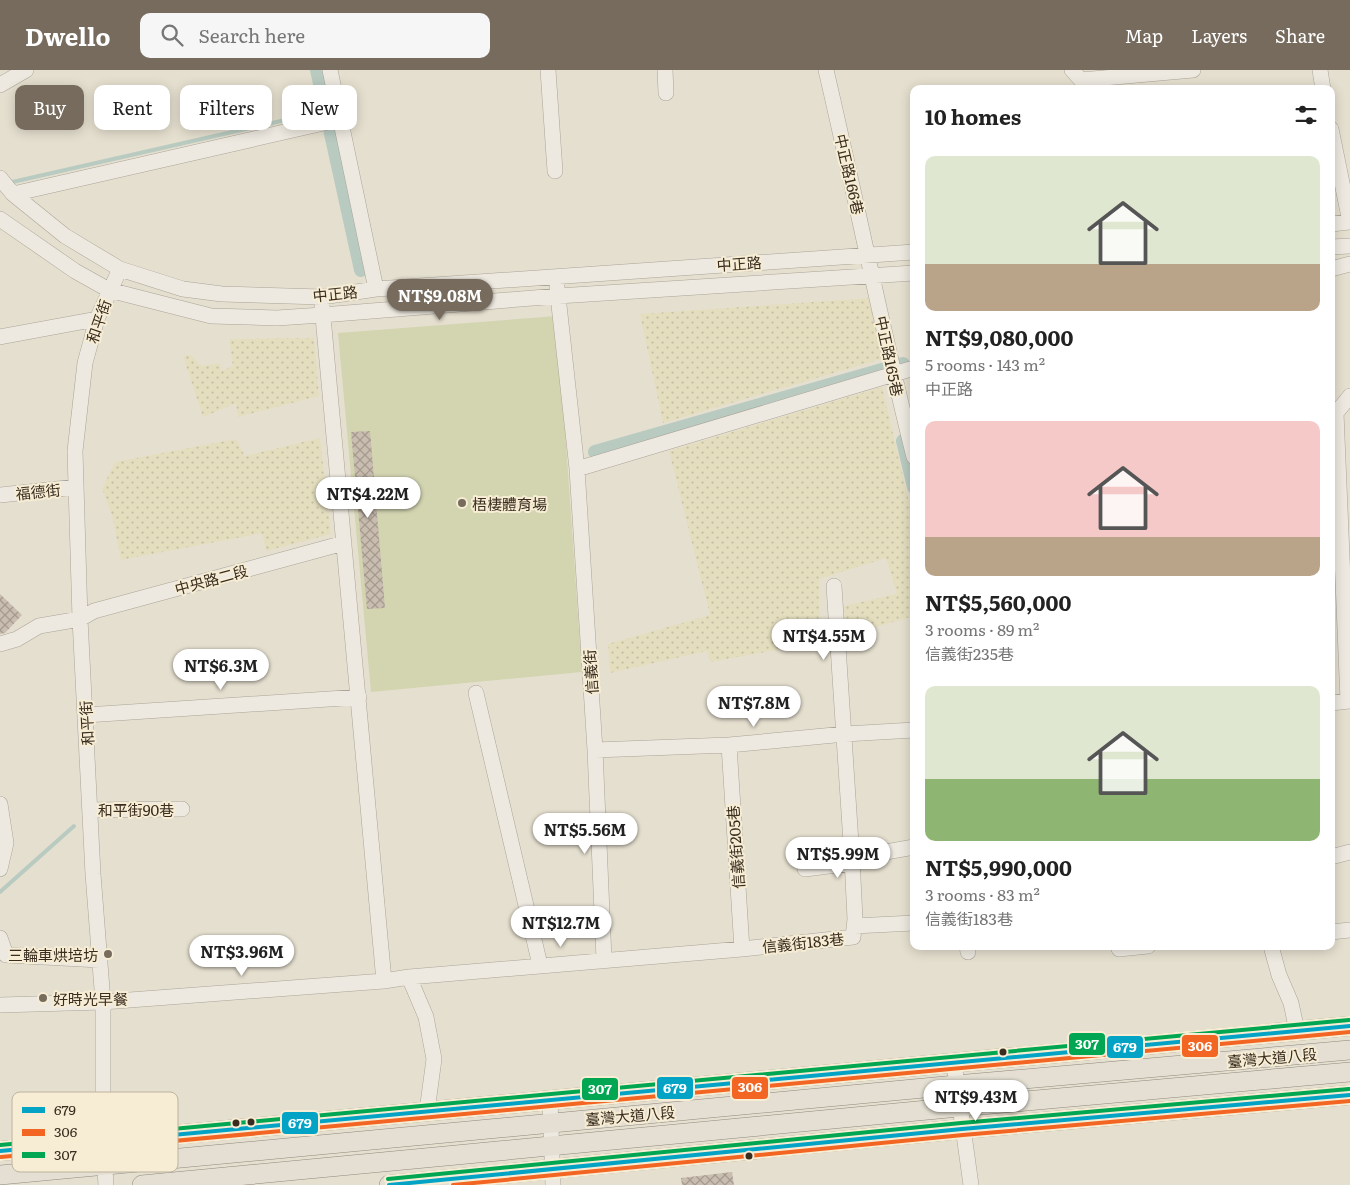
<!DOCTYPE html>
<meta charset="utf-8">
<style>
:root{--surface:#fff;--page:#f6f6f6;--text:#222;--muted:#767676;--accent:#766b5d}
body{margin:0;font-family:Literata,"Noto Sans TC",serif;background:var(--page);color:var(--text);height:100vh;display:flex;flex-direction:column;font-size:19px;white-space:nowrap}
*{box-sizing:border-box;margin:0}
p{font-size:16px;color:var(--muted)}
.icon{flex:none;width:28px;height:28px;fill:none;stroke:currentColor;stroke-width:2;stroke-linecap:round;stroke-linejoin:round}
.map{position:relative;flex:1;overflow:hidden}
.drawer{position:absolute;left:910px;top:15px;width:425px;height:865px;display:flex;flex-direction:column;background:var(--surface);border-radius:10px;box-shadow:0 2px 12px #0003}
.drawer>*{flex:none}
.banner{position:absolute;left:15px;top:15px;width:475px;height:45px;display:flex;gap:10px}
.price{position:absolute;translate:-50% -42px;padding:0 11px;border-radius:18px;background:#fff;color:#222;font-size:16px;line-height:32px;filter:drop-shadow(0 1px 2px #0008)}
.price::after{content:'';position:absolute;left:50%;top:30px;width:15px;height:11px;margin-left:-8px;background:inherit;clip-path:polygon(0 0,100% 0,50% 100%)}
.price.on{background:var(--accent);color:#fff}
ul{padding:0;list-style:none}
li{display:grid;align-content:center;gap:10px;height:265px;padding:0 15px}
li span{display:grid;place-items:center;height:155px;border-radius:10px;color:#555}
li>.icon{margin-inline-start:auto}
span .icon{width:90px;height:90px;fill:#fffc;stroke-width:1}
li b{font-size:21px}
h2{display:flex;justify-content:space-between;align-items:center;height:60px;padding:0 15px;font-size:21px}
.tag{padding:0 18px;border-radius:10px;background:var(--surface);box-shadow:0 2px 12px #0003;font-size:18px;line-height:45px}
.tag.on{background:var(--accent);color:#fff}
header{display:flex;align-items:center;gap:30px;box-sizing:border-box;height:70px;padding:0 25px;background:var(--accent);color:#fff}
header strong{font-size:24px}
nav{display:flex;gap:28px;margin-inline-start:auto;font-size:18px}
.search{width:350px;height:45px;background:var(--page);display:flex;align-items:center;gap:12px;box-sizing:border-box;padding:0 18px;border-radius:10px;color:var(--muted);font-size:19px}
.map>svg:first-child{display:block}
.farmland{fill:url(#farmland-dots)}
.park{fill:#d3d5b1}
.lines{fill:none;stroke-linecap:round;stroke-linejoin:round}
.stream{stroke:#b9cbc1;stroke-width:4}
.canal{stroke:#b9cbc1;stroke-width:14}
.building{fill:url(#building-cross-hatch)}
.minor-casing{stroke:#aba497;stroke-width:16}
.major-casing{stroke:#90897e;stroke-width:20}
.minor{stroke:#ede9e0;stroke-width:15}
.major{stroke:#e4dfd2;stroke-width:19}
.bus-1-casing{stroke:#f6edd4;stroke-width:8}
.bus-2-casing{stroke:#f6edd4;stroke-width:8}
.bus-3-casing{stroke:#f6edd4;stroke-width:8}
.bus-1{stroke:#03a3c5;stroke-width:4}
.bus-2{stroke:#f26522;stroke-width:4}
.bus-3{stroke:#00a651;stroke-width:4}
.poi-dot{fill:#766b5d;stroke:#f6edd4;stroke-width:2}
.bus-dot{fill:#3a2d1f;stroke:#f6edd4;stroke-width:2}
.labels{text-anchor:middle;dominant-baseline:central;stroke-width:4;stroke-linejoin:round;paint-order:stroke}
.street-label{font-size:15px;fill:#3a2d1f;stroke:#f6edd4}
.poi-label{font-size:15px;fill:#3a2d1f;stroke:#f6edd4;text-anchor:start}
.key{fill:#f6edd4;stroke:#beb39e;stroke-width:1}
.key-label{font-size:14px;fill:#3a2d1f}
.line-badge{stroke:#f6edd4;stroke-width:2}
.badge-label{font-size:14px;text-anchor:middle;font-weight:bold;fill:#fff}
</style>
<header>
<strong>Dwello</strong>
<div class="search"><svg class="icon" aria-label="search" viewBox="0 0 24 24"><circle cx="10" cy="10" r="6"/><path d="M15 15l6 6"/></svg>Search here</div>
<nav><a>Map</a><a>Layers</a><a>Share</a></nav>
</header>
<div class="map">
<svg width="1350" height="1115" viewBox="0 0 1350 1115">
<defs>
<pattern id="farmland-dots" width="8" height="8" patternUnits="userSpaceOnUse" patternTransform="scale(1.25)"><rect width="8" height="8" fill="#e4debf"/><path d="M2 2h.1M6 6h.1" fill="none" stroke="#c4bfa4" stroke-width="1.8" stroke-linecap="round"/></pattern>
<pattern id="building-cross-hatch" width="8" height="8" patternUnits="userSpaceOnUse" patternTransform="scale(1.25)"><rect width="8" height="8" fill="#c9bdaf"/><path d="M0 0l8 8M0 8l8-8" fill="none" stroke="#a49a8e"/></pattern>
</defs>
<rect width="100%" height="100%" fill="#e5dfcf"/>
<path class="farmland" d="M872,228L888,287L663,353L640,244Z
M314,268L319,326L238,347L236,333L203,347L183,286L191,285L201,296L220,293L221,301L233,296L229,269Z
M882,317L914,453V546L847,565L844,536L897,524L886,488L819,509L820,572L710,592L707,581L610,603L608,574L710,545L669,381Z
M320,368L331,464L266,481L262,463L121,490L112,445L102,419L115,392L236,369L245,386Z"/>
<path class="park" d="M557,246L582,602L371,622L338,263Z"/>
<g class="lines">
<path class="stream" d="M8,113L325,41
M0,822L74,756"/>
<path class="canal" d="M317,0L361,200
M903,371L914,417
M595,382L903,294"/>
</g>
<path class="building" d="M370,361L385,538L367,539L351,362Z
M0,524L22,545L5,563L0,564Z
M732,1102L734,1115H682L681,1108Z"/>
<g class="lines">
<defs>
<path id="minor" d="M330,0L376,219
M548,0L555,101
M665,0L666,23
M826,0C856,129 882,259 914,387
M1072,0L1081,10L1193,0
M1320,0L1323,19
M0,15L26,0
M1331,59L1350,152L1331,154
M0,108L13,124L65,166L120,199L183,219L222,224L322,227L376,219L914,182
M13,124L341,49
M0,149L75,201L109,220L211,246L277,248L322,245L558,226L914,203
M1331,177L1350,176
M1331,199L1350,194
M557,217L577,399L595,680L604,889
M322,236L384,911
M0,267L97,249
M577,399L914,298
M0,425L76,417
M0,574L17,569L39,556L80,549L94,541L344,473
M476,623L540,895
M1348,631L1336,343L1350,326
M1331,633L1350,631
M86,645L359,627
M729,675L742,879
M595,680L729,675L845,664L914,660
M0,734L6,773L0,799
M90,740L182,739
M1331,787L1350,782
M852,788L914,777
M805,799L852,793
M854,856L914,853
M1331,862L1350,860
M0,868L6,885L100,890
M967,876L968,882
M1119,876V879L1148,876
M1271,876L1279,905L1291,933L1297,961
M409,907L426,947L434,989L427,1041
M0,935L103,932L384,911L409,907L742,879L853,867L855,849L852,788L834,516
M954,993L971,1115
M550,1029L553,1115
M106,1115L103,1071V932L93,804L80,549L75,381L85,293L97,249L120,199"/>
<path id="major" d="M0,1081L1350,956
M0,1105L956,1015L1350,980
M142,1115L959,1037L1350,1002
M389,1115L962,1059L1350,1025"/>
</defs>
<use href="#minor" class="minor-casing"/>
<use href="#major" class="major-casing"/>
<use href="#minor" class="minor"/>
<use href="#major" class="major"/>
<defs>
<path id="bus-1" d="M0,1081L1350,956
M389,1115L962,1059L1350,1025"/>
<path id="bus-2" d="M1,1087L1350,962
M453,1115L963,1065L1350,1031"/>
<path id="bus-3" d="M0,1075L1349,950
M388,1109L961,1053L1349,1019"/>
</defs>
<use href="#bus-1" class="bus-1-casing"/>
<use href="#bus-2" class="bus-2-casing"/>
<use href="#bus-3" class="bus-3-casing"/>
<use href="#bus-1" class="bus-1"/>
<use href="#bus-2" class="bus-2"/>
<use href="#bus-3" class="bus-3"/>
</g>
<g class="poi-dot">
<circle cx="462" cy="433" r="5"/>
<circle cx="108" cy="884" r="5"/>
<circle cx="43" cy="928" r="5"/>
</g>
<g class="bus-dot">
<circle cx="1003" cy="982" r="4.5"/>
<circle cx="251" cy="1052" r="4.5"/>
<circle cx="236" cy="1053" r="4.5"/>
<circle cx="749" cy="1086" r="4.5"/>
</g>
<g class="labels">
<g class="street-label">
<text transform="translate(850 104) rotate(77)">中正路166巷</text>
<text transform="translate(739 193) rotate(-4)">中正路</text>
<text transform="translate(335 223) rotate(-6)">中正路</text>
<text transform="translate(98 251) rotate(-71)">和平街</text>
<text transform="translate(890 286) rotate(78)">中正路165巷</text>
<text transform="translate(38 421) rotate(-6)">福德街</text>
<text transform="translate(211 509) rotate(-15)">中央路二段</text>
<text transform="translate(590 602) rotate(-94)">信義街</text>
<text transform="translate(86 653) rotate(-93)">和平街</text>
<text x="136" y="739">和平街90巷</text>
<text transform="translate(735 777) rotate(-94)">信義街205巷</text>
<text transform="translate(803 872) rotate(-6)">信義街183巷</text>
<text transform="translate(1272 987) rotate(-5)">臺灣大道八段</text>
<text transform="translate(630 1045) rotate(-5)">臺灣大道八段</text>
</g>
<g class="poi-label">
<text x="472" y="433">梧棲體育場</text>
<text x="98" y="884" text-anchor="end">三輪車烘培坊</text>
<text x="53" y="928">好時光早餐</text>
</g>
</g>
<rect x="12" y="1022" width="166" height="80" rx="8" class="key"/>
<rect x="22" y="1037" width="23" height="6" fill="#03a3c5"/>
<rect x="22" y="1059" width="23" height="7" fill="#f26522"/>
<rect x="22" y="1082" width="23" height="6" fill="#00a651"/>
<g class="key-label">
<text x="54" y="1045">679</text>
<text x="54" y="1067">306</text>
<text x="54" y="1090">307</text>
</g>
<g class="line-badge">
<rect x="1068" y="962" width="38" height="24" rx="5" fill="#00a651"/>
<rect x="1181" y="964" width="38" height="24" rx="5" fill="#f26522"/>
<rect x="1106" y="965" width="38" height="24" rx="5" fill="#03a3c5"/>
<rect x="731" y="1006" width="38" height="24" rx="5" fill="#f26522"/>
<rect x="656" y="1006" width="38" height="24" rx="5" fill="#03a3c5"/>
<rect x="581" y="1007" width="38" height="24" rx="5" fill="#00a651"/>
<rect x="281" y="1041" width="38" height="24" rx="5" fill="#03a3c5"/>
</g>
<g class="badge-label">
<text x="1087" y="979">307</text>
<text x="1200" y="981">306</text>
<text x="1125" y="982">679</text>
<text x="750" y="1022">306</text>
<text x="675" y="1023">679</text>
<text x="600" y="1024">307</text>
<text x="300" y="1058">679</text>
</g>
</svg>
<b class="price on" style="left:440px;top:251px">NT$9.08M</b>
<b class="price" style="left:368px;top:449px">NT$4.22M</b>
<b class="price" style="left:824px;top:591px">NT$4.55M</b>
<b class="price" style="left:221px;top:621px">NT$6.3M</b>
<b class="price" style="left:754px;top:658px">NT$7.8M</b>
<b class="price" style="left:585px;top:785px">NT$5.56M</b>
<b class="price" style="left:838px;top:809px">NT$5.99M</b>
<b class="price" style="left:561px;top:878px">NT$12.7M</b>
<b class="price" style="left:242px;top:907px">NT$3.96M</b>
<b class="price" style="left:976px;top:1052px">NT$9.43M</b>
<div class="banner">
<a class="tag on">Buy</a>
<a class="tag">Rent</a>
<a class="tag">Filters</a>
<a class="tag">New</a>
</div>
<section class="drawer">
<h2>10 homes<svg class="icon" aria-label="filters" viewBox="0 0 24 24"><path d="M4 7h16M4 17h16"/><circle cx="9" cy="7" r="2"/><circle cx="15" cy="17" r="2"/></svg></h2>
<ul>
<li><span style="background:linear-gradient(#dfe7d0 70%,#b9a48a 0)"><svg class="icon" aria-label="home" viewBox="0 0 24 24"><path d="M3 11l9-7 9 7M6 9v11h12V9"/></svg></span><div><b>NT$9,080,000</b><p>5 rooms · 143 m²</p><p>中正路</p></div></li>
<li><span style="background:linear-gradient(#f6c9c9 75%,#b9a48a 0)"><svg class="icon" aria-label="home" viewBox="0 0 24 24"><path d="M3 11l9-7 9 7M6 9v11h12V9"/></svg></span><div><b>NT$5,560,000</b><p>3 rooms · 89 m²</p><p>信義街235巷</p></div></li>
<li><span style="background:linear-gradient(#dfe7d0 60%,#8fb573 0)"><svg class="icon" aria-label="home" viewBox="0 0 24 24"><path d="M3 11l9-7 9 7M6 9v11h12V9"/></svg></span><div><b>NT$5,990,000</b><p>3 rooms · 83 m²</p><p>信義街183巷</p></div></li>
</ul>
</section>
</div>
